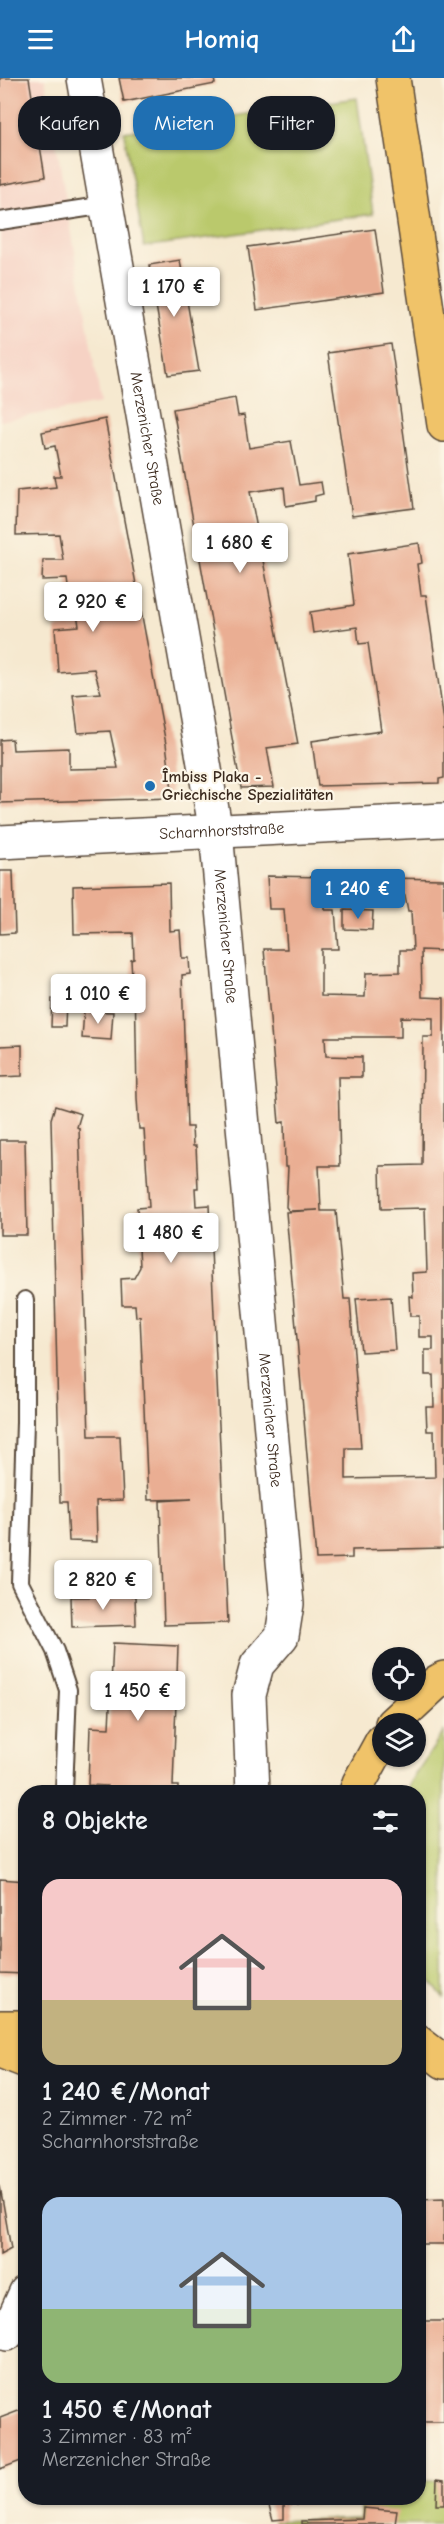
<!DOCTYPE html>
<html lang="de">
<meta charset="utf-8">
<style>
:root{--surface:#171b24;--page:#242831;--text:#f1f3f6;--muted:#9ea1a6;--accent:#1f6fb2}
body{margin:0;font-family:"Comic Neue",sans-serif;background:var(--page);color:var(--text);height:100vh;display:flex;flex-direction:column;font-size:22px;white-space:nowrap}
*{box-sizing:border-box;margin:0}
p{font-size:20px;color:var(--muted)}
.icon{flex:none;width:33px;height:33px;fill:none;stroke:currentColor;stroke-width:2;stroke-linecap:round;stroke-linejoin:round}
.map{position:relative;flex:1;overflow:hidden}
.details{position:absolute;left:18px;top:1707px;width:408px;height:720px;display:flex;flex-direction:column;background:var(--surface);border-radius:24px;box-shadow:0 2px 4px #0004}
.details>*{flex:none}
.top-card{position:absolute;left:18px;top:18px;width:408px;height:54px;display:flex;gap:12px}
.tools{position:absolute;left:372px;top:1569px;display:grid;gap:12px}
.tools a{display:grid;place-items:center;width:54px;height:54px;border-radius:50%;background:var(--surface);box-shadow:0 2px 4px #0004;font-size:30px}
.price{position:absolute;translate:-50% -51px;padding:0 14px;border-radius:6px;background:#fff;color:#222;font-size:20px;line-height:39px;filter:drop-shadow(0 2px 3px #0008)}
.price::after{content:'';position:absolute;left:50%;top:36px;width:18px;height:14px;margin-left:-9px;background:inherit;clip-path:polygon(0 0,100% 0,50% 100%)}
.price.on{background:var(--accent);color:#fff}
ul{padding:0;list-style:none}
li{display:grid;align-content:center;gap:12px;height:318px;padding:0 24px}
li span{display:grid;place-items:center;height:186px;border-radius:18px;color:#555}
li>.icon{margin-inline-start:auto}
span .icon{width:108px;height:108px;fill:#fffc;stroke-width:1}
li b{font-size:26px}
h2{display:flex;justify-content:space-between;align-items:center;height:72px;padding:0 24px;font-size:26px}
.chip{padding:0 21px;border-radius:24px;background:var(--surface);box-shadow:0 2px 4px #0004;font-size:21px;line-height:54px}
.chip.on{background:var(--accent);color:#fff}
header{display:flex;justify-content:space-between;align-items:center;height:78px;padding:0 24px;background:var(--accent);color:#fff;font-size:27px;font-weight:700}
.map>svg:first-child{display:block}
.built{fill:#f6d2c4}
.green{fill:#bac96c;stroke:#7a7a45;stroke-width:1.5}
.building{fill:#eaae93;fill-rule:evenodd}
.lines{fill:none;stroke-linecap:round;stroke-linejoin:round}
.service-casing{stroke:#574739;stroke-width:20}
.minor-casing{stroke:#574739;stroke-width:36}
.primary-casing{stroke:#574739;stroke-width:36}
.service{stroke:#fff;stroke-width:16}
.minor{stroke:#fff;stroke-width:33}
.primary{stroke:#f0c369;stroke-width:33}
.poi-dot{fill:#1f6fb2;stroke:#fcf5e5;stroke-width:2}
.labels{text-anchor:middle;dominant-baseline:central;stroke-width:4.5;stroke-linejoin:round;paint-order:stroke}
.street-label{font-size:16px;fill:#3b2a1e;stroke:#fcf5e5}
.poi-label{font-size:16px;font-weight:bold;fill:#3b2a1e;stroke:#fcf5e5;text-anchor:start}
</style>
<header><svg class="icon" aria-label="menu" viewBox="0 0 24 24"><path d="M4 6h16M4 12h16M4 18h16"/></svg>Homiq<svg class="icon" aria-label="share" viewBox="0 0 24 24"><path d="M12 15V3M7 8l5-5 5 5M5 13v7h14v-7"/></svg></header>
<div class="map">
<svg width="444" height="2446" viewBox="0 0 444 2446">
<rect width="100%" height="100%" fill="#fcf5e5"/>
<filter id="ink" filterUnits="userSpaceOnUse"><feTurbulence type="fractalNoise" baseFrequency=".0167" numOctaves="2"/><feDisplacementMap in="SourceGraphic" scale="12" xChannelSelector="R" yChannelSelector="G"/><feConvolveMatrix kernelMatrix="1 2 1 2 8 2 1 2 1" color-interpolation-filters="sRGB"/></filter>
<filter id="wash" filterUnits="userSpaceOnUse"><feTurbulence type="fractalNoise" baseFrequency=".008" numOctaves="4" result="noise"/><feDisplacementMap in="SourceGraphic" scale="24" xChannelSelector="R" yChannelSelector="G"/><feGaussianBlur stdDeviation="1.35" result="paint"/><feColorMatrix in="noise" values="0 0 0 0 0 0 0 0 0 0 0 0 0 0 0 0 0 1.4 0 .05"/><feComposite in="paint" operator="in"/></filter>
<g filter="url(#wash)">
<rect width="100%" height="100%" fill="#f6e9d0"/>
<path class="built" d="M0,0H45L101,325L0,343Z"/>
<path class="green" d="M357,20L373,136L144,169L124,54Z
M444,1654V1920L419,1890L418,1714H407L410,1704Z
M419,2403H444V2446H275L274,2443L361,2440V2420H418Z"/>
<g id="blocks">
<path class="building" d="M0,0H29L45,99L0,107Z
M119,0H214L215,6L124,24Z
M375,151L384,214L257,232L248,169Z
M180,182L199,293L168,297L149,187Z
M391,266L414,430L352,438L328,275Z
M235,320L238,338L244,337L249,370L291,363L299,407L321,404L323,416L315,418V423L286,428L284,409L250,414L298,666L267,670L274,709L241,710L173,331Z
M105,341L166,666L173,720L0,725V662L12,661L13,672L69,670V691L118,690L110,653L78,655L73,617L101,615L94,591L58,594L55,550L79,548L75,523H70L67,501L42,502L43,482H63L59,456L16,457L17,413L56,409L54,398H61L55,368L45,370L42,354Z
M419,465L422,485L417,486L421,517H426L444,644V700L439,701V705L318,708L312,663L381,653L368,565L359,566L357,549L313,555L310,534L354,527L348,476Z
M0,793H13L15,855L0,856Z
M267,798L444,801V873L421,872L422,919L444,920V1470L352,1472V1480L316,1481L286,1134L318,1132L289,1133L286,1129L288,1089H285L284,1044L279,1045L264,871H287L284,831H269ZM325,816L405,817L408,833H411L413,872H400V894L366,895L365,919L321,918V871H338L335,832H325ZM401,939L433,940V959H423L422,1087L380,1088L381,1131L425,1130L427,1194L412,1195L413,1219L409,1218L410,1238H419V1259H433V1272H425V1297H433L434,1329H426L427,1353H434L435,1399L346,1401V1370H361L350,1221H344L336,1133H321L319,1088H340L338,999H362V979L326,978L325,959H401Z
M169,805L170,853L180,852L182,880H189L190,896L182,897L187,1049H192L193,1068H196L198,1110H195L196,1128L209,1127L228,1545L164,1547L160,1423L192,1421L148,1422L140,1238L136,1239L135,1227H122L121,1201L134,1200L140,1189L137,1130L149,1129L144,1051H139L137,1020L135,899L132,900L131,882L134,881L133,855L74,856L73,808Z
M344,832L373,833L372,852L344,851Z
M52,921L66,922L65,949H51Z
M84,933L113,934L111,962L82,960Z
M22,967V998L0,999V968Z
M55,1028L81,1036L77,1049L79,1050L89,1358H120L123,1422L96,1423L97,1464L69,1463L67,1424H60L51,1041Z
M0,1062H25L27,1157H0Z
M391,1219L395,1272L361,1274L356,1221Z
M135,1518L136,1547L72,1549L71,1519Z
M113,1565L178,1568L173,1708H178V1714H107V1708L88,1707L90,1649L109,1650Z
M0,1801L26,1803V1896L0,1895Z
M0,2108L11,2171L0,2177Z
M444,2121V2166H418V2122Z
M418,2243H444V2344H418Z
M26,2330V2381L0,2391V2340Z
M437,2401L444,2402V2427H436Z
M267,2420H331V2425L284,2426V2441L273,2442Z
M363,2430L397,2433L395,2446H302V2443L362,2441Z"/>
</g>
</g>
<g filter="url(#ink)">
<use href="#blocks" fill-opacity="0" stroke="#574739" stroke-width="1.5"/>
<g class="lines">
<defs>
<path id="service" d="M0,143L106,127
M25,1222V1344L20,1505L55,1573L68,1612L64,1714"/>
<g id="minor">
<path id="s1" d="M84,0L216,754L287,1526L282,1558L257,1587L249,1617L253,1714"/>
<path id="s2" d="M0,764L444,742"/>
<path d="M7,2256L26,2214"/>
</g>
<path id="primary" d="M393,0L444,347
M392,1646L437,1604L444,1600
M356,1714L359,1705L382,1663
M0,1949H26
M418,1964L444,1984
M0,1973L26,1983"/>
</defs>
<use href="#service" class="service-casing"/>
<use href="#minor" class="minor-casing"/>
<use href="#primary" class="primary-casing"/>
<use href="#service" class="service"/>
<use href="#minor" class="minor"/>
<use href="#primary" class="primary"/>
</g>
</g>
<circle class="poi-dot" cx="150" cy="708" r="6"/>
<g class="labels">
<g class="street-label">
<text stroke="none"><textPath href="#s1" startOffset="366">Merzenicher Straße</textPath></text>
<text stroke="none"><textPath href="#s2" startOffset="222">Scharnhorststraße</textPath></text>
<text stroke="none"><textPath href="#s1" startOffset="870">Merzenicher Straße</textPath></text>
<text stroke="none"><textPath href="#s1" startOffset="1356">Merzenicher Straße</textPath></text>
</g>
<g class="poi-label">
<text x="162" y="699">Îmbiss Plaka -<tspan x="162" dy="18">Griechische Spezialitäten</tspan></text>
</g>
</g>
</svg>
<div class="tools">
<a><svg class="icon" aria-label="locate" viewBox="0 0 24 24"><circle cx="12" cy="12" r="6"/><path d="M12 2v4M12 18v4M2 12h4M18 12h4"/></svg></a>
<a><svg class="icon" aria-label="layers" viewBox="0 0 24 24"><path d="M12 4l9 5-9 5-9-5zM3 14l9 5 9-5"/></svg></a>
</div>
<b class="price" style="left:174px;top:240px">1 170 €</b>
<b class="price" style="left:240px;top:496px">1 680 €</b>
<b class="price" style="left:93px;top:555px">2 920 €</b>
<b class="price on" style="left:358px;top:842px">1 240 €</b>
<b class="price" style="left:98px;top:947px">1 010 €</b>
<b class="price" style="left:171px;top:1186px">1 480 €</b>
<b class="price" style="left:103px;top:1533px">2 820 €</b>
<b class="price" style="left:138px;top:1644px">1 450 €</b>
<div class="top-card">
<a class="chip">Kaufen</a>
<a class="chip on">Mieten</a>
<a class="chip">Filter</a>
</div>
<section class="details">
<h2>8 Objekte<svg class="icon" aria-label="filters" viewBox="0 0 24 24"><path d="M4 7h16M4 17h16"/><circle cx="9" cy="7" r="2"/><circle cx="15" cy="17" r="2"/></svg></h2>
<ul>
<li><span style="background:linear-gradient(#f6c9c9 65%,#c2b280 0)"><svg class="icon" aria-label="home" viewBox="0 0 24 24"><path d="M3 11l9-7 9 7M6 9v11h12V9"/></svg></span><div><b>1 240 €/Monat</b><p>2 Zimmer · 72 m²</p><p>Scharnhorststraße</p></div></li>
<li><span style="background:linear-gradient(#a9c7e8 60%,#8fb573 0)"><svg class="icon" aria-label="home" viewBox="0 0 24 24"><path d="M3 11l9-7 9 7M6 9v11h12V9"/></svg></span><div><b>1 450 €/Monat</b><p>3 Zimmer · 83 m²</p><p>Merzenicher Straße</p></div></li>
</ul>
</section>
</div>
